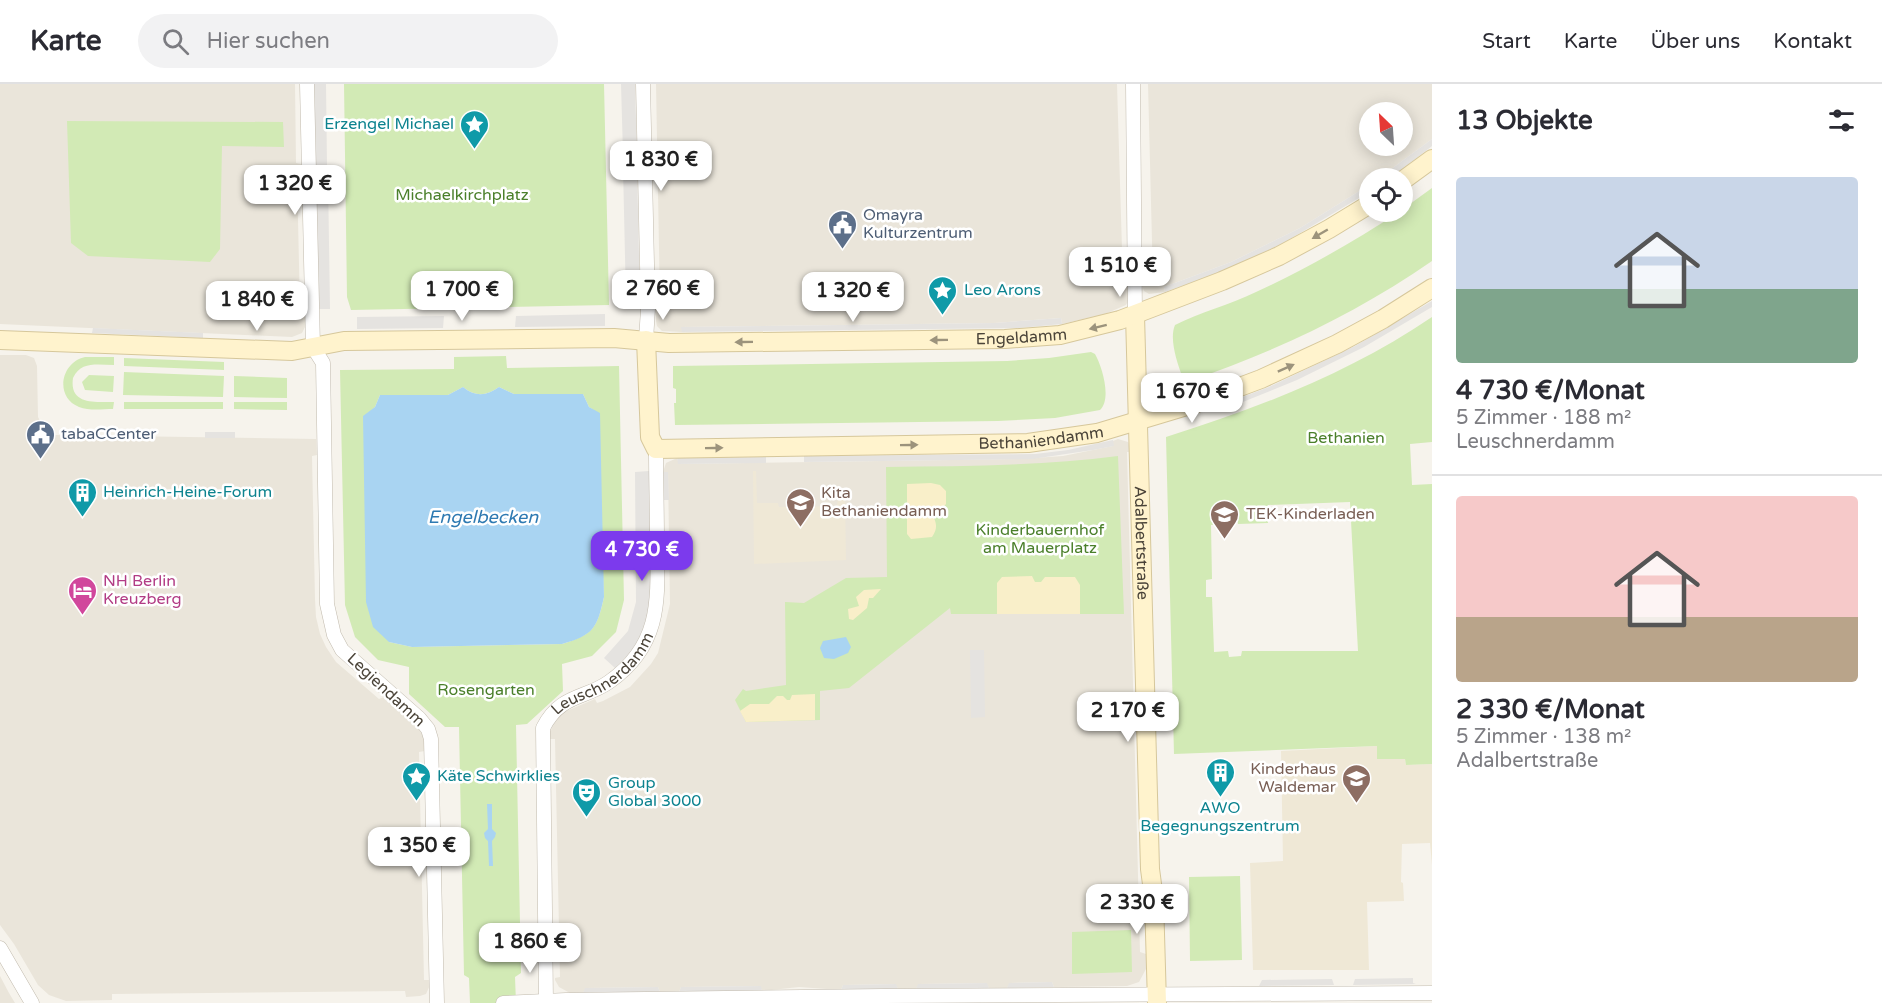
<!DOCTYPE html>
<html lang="de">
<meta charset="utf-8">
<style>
:root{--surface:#fff;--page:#f2f2f3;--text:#2b2b33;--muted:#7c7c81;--line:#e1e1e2;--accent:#7c3aed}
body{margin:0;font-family:"Varela Round",sans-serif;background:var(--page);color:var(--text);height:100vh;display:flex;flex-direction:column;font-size:22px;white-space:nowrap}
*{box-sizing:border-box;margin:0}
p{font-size:20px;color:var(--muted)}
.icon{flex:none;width:33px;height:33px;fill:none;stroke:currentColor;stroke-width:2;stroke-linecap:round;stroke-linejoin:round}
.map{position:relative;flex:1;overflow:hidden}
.panel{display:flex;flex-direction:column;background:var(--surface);width:450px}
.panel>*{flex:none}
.needle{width:39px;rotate:335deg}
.tools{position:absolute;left:1359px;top:18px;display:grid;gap:12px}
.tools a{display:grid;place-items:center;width:54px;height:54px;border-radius:50%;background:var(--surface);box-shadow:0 3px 15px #0003;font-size:30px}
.price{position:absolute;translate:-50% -51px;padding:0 14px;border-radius:12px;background:#fff;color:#222;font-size:20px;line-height:39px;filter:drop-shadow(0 2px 3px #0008)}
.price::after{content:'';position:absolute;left:50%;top:36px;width:18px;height:14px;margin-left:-9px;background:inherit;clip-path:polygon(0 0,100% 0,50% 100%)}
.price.current{background:var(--accent);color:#fff}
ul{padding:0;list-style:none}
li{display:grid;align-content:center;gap:12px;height:318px;padding:0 24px}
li+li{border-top:2px solid var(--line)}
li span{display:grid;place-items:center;height:186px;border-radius:6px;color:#555}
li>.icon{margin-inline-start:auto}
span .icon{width:108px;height:108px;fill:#fffc;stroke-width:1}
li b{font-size:26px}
h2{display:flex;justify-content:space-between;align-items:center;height:72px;padding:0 24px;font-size:26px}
header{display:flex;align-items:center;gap:36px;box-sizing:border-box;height:84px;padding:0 30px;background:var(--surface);border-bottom:2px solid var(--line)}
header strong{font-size:28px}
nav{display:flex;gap:33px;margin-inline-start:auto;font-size:21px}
.search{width:420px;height:54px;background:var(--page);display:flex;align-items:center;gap:15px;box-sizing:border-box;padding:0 21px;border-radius:33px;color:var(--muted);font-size:22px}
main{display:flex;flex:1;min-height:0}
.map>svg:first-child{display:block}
.residential{fill:#eae5da;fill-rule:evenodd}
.education{fill:#efe8d6}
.green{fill:#d2eab5;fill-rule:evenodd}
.sand{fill:#f9efc9}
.parking{fill:#e5e3e0}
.water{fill:#a9d4f2}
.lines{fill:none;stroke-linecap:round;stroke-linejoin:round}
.street-casing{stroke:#c2bbae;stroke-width:15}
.secondary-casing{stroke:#d6c79b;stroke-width:20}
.street{stroke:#fff;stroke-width:14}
.secondary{stroke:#fff3cd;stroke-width:18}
.oneway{fill:#9c937c}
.labels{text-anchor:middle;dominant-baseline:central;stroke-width:5;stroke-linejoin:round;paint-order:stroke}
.culture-label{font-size:16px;fill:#0d838f;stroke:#fff;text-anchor:start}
.park-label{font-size:16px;fill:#4a7f2a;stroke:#fff}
.service-label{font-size:16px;fill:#4e5e75;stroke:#fff;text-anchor:start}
.street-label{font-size:16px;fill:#4b4439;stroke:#fff}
.education-label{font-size:16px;fill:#785e54;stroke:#fff;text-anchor:start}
.hotel-label{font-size:16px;fill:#b23c85;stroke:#fff;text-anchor:start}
.water-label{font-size:18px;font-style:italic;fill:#2e7ab2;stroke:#fff}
</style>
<header>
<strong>Karte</strong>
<div class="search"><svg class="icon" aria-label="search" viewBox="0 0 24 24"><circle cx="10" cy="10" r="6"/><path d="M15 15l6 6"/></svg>Hier suchen</div>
<nav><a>Start</a><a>Karte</a><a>Über uns</a><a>Kontakt</a></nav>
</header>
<main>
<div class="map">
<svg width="1432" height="919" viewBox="0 0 1432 919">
<rect width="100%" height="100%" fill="#f6f3ec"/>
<path class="residential" d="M0,0H295L296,79L301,80L302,89L297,91L300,225H305V243L302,249L292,253L0,240Z
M656,0H1117L1123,198L1128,199V217L1126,221L1105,230L1062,240L1061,234L994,239L682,243V248L662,247L657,242L656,237V217H660Z
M1148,0H1432V55L1379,94H1370L1369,101L1300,144L1231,178L1164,203L1165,208L1149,210L1144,207L1142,201V198L1153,197ZM1370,28H1402V62H1370Z
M0,271H26L34,274L37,282L38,333L44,345L55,351L316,355L317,371L312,372L315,515L316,533L320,550L326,563L336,578L379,615L384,613L412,636L422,650L424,656L425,667L419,668L424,896H429L430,901L426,910L420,912L406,913L405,907L112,910V916L66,917L49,911L38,901L14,860L0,841Z
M1118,355L1128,358L1132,368H1127L1140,868L1146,870V885L1139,898L1127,902L1054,903L1052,898L1010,899L1007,904H989L986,899L919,900L916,905H898L895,900L843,901L841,906L799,903L762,907L760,902L681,903L679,908H660L658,903L586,904L583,909H570L559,903L555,896V894L560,893L555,655H550V648L557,634L564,628L595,615L597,619L603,617L630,603L651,580L658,569L670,520L668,388H663L666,379L677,374L679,380L1019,375L1063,372L1113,362V357Z
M0,892L9,909L15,919H0Z"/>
<path class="education" d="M753,387H756L757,419H778L779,423L837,422L838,411H845L846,476L754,480Z
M1377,662L1378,675H1405L1406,681L1432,680V781L1430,759L1402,760L1401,798L1403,799L1404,817L1367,818L1369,886H1253L1250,779L1283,777L1281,667Z"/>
<path class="green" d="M344,0H604L609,221L351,226L347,213Z
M67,37L283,38L284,63L222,62L220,165L210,178L88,172L71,159Z
M1432,104V177C1357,229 1275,268 1189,297L1182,292C1177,278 1169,255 1175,241C1200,228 1230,221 1256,208C1306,185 1353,158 1399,128H1402L1403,125Z
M1432,233V358L1410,360L1412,401L1432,400V680L1406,681L1405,675H1377V662L1174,670L1166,353C1259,324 1351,288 1432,233ZM1350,418L1358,567H1242L1241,572L1229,573L1228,567L1214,568L1212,513H1206V496L1212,495L1211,441L1225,440V434H1237L1238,440L1268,439V421Z
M1091,268L1095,270C1102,282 1112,315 1100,326L1055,334L998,337L675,341L674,319H676V305L673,304V282L1007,277L1049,274Z
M506,272L507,284L619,282L624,516L616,548L592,572L562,580L563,607L527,640L516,641L521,889L515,893L516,919H470L469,894L464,891L459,643H445L409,610V583L378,576L355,553L345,521L340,286L454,285V273ZM463,303C475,313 487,312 499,303L514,310H583L589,323L595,327L604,513C597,544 594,550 562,560L412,563L389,558L371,327L375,323L380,311H448Z
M85,273H114V281C97,281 81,277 73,294C69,321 95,318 114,318L113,325C103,325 89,327 79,323C54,313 61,278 85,273Z
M124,274L224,278V286L124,282Z
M124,288L224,292L223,313L123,311Z
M89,291L114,292L113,308L85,306L82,298Z
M234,292L287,294V314L234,313Z
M124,318H223V325H124Z
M234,318H287V326L234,325Z
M1118,372L1124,530H951L950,524L849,604L820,607V636L746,638L735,616L743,605L746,607L786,601L785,518L804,519L846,494L887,493L886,383C964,382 1041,382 1118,372Z
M1240,792L1242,876L1190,877L1189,793Z
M1131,846L1132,888L1072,890V848Z"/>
<path class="sand" d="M931,399L940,401L946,407V420L934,434C937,441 937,446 932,453L911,455L907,450V400Z
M1032,492L1035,498H1041L1045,493H1075L1080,501V530H997V499L1002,493Z
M881,505L873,514H869L867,524L853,536L849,535L848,525L859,522L856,513L864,506Z
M815,610V636L746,638L740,627L750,620H769L777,612H783L787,616H790L792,611Z"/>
<path class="parking" d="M314,0H326L327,82H316Z
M621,0H635L637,70H623Z
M1432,55V62L1400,87L1389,94H1379Z
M637,82L640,217H626L623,83Z
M316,92H328L330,225H318Z
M1369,101V108L1280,161L1213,191L1165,208L1164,203L1231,178L1300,144Z
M1432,217V223L1364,263L1297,296L1218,328L1216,323L1269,303L1355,262Z
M605,230V242L515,243L516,232Z
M444,232L443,244L357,245V233Z
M1061,234L1062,240L1019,244L682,248L681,243L994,239Z
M93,244L203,249V254L92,249Z
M205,348H235V354H205Z
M1113,356L1114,362L1093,366L1032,375L804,378V372L1035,370L1068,366Z
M766,373V379L678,380L677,374Z
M649,387L652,501L646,543L634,565L615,584L604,574L628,547L636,518L635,388Z
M663,388H668L669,416H664Z
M970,566H984L985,633L971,634Z
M421,753H427V781L422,782Z
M1413,894V899L1416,900L1353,901L1355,895Z
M1332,895L1334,901L1259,902L1262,896Z
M1052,898L1054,903L1007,904L1009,899Z
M987,899L989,904L916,905L918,900Z
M896,900L898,905L841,906L843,901Z
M761,902L762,907L679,908L681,903Z
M658,903L660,908L583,909L585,904Z"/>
<path class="water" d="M463,303C475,313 487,312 499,303L514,310H583L589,323L600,329L604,513C597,544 594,551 562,560L412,563L389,558L373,543L366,518L363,332L375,323L380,311H448Z
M846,553L851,563L848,569L834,575L824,574L820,564L823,557Z
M487,720H492V745L496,749L495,753L492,757L493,782H489L488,757L485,754L484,749L488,745Z"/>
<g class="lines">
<defs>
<g id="street">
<path d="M307,0L313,263L323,279L327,520L334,551L342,566L419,634L428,645L431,655L437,919"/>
<path d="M643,0L648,225L646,256"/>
<path d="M1133,0L1135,231"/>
<path d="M0,864L32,919"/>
<path d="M503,919L566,916L883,912L1432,909"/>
<path id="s1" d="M546,919L543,644C560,610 585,615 609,598C662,561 658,515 657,457C657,427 656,396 656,365"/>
</g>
<g id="secondary">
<path d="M1402,97L1432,75"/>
<path id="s2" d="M1135,231L1150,785L1154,815L1157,919"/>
<path id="s3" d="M0,256L292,267L344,257L614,254L669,259L1005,255L1060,251L1120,236L1222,197L1279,172L1329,145L1370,120"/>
<path id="s4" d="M646,256L650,353L656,365L1028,359L1097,349L1197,319L1261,295L1337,260L1383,235L1432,204"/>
</g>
</defs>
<use href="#street" class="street-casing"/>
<use href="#secondary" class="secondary-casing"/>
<use href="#street" class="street"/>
<use href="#secondary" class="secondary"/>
</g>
<defs><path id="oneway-solid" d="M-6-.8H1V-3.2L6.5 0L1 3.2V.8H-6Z" transform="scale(1.5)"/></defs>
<g class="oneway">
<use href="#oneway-solid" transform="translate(1320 150) rotate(150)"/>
<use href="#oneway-solid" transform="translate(1098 243) rotate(166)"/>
<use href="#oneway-solid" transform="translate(939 256) rotate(179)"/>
<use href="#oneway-solid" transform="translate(744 258) rotate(179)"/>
<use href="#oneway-solid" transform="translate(1286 284) rotate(-24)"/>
<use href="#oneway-solid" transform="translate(909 361) rotate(-1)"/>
<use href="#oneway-solid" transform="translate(714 364) rotate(-1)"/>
</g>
<defs>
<symbol id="sight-pin" viewBox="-11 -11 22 30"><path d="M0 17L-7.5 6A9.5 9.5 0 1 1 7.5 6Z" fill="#0f9aa8" stroke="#fff"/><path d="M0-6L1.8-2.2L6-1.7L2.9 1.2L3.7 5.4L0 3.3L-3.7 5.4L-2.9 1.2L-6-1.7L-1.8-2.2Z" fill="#fff"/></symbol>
<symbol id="civic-pin" viewBox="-11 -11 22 30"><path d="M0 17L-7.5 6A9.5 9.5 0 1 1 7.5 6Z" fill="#5c6f8a" stroke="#fff"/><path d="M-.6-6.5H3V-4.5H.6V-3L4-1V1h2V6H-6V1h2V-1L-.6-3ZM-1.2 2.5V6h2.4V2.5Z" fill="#fff"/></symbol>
<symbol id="building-pin" viewBox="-11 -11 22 30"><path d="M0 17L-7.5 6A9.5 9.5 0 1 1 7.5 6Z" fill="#0f9aa8" stroke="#fff"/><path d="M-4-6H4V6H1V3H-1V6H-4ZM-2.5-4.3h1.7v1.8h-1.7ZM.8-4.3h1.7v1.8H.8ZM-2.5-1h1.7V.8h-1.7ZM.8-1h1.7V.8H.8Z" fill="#fff"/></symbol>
<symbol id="school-pin" viewBox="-11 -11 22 30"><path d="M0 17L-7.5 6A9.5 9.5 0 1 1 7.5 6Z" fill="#8d6e63" stroke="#fff"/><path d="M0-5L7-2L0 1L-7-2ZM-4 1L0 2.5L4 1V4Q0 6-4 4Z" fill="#fff"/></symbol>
<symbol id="hotel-pin" viewBox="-11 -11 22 30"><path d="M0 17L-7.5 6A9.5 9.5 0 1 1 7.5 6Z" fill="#d1479c" stroke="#fff"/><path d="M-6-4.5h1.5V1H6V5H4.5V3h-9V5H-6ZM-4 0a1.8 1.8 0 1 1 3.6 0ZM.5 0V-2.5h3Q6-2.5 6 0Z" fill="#fff"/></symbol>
<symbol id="theatre-pin" viewBox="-11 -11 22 30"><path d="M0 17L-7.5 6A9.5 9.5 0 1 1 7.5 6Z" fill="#0f9aa8" stroke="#fff"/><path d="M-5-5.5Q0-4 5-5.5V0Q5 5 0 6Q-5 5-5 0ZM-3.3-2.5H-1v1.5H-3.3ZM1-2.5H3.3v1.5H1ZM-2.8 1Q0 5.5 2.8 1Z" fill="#fff"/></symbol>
</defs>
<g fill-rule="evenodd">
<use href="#sight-pin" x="458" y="24" width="33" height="45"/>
<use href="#civic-pin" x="826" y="124" width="33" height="45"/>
<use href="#sight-pin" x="926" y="190" width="33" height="45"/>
<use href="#civic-pin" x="24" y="334" width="33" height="45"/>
<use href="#building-pin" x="66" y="392" width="33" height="45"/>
<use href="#school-pin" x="784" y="402" width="33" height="45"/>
<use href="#school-pin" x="1208" y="414" width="33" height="45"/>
<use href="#hotel-pin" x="66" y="490" width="33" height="45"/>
<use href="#building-pin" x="1204" y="672" width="33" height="45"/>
<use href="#sight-pin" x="400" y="676" width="33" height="45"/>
<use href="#school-pin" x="1340" y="678" width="33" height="45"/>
<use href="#theatre-pin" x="570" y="692" width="33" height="45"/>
</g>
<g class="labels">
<g class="culture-label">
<text x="454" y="40" text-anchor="end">Erzengel Michael</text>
<text x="964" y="206">Leo Arons</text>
<text x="103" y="408">Heinrich-Heine-Forum</text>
<text x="437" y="692">Käte Schwirklies</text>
<text x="608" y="699">Group<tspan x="608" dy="18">Global 3000</tspan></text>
<text x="1220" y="724" text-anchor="middle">AWO<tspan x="1220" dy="18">Begegnungszentrum</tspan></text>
</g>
<g class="park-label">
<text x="462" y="111">Michaelkirchplatz</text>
<text x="1346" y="354">Bethanien</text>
<text x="1040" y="446">Kinderbauernhof<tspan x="1040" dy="18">am Mauerplatz</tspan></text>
<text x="486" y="606">Rosengarten</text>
</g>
<g class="service-label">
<text x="863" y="131">Omayra<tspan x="863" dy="18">Kulturzentrum</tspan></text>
<text x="61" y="350">tabaCCenter</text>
</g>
<g class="street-label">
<text stroke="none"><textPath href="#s3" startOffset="1023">Engeldamm</textPath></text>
<text stroke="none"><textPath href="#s4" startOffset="496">Bethaniendamm</textPath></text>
<text stroke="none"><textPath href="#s2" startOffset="228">Adalbertstraße</textPath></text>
<text stroke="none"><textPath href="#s1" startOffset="358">Leuschnerdamm</textPath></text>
<text transform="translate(386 606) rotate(43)">Legiendamm</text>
</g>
<g class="education-label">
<text x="821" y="409">Kita<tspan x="821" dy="18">Bethaniendamm</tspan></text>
<text x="1246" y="430">TEK-Kinderladen</text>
<text x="1336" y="685" text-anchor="end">Kinderhaus<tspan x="1336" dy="18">Waldemar</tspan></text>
</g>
<g class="hotel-label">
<text x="103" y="497">NH Berlin<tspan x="103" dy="18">Kreuzberg</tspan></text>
</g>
<g class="water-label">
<text x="483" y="433">Engelbecken</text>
</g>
</g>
</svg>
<div class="tools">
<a><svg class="needle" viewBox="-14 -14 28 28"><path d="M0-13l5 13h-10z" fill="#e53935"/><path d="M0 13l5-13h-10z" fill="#7c7c81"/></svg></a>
<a><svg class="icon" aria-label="locate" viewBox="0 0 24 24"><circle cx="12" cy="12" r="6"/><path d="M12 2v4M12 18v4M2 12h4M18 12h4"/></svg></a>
</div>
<b class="price" style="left:661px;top:108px">1 830 €</b>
<b class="price" style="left:295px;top:132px">1 320 €</b>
<b class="price" style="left:1120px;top:214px">1 510 €</b>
<b class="price" style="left:663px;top:237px">2 760 €</b>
<b class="price" style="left:462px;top:238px">1 700 €</b>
<b class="price" style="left:853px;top:239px">1 320 €</b>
<b class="price" style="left:257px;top:248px">1 840 €</b>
<b class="price" style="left:1192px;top:340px">1 670 €</b>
<b class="price current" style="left:642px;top:498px">4 730 €</b>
<b class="price" style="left:1128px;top:659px">2 170 €</b>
<b class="price" style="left:419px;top:794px">1 350 €</b>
<b class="price" style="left:1137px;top:851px">2 330 €</b>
<b class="price" style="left:530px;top:890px">1 860 €</b>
</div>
<section class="panel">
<h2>13 Objekte<svg class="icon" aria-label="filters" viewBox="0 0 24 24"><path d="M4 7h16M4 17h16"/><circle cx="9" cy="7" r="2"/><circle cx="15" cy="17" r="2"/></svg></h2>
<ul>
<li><span style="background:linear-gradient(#c9d6e8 60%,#7fa58c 0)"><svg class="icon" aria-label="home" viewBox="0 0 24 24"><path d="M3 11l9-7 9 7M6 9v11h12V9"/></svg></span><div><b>4 730 €/Monat</b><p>5 Zimmer · 188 m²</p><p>Leuschnerdamm</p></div></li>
<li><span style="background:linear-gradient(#f6c9c9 65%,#b9a48a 0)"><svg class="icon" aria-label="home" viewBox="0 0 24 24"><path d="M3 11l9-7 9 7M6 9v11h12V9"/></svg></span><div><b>2 330 €/Monat</b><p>5 Zimmer · 138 m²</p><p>Adalbertstraße</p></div></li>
</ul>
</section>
</main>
